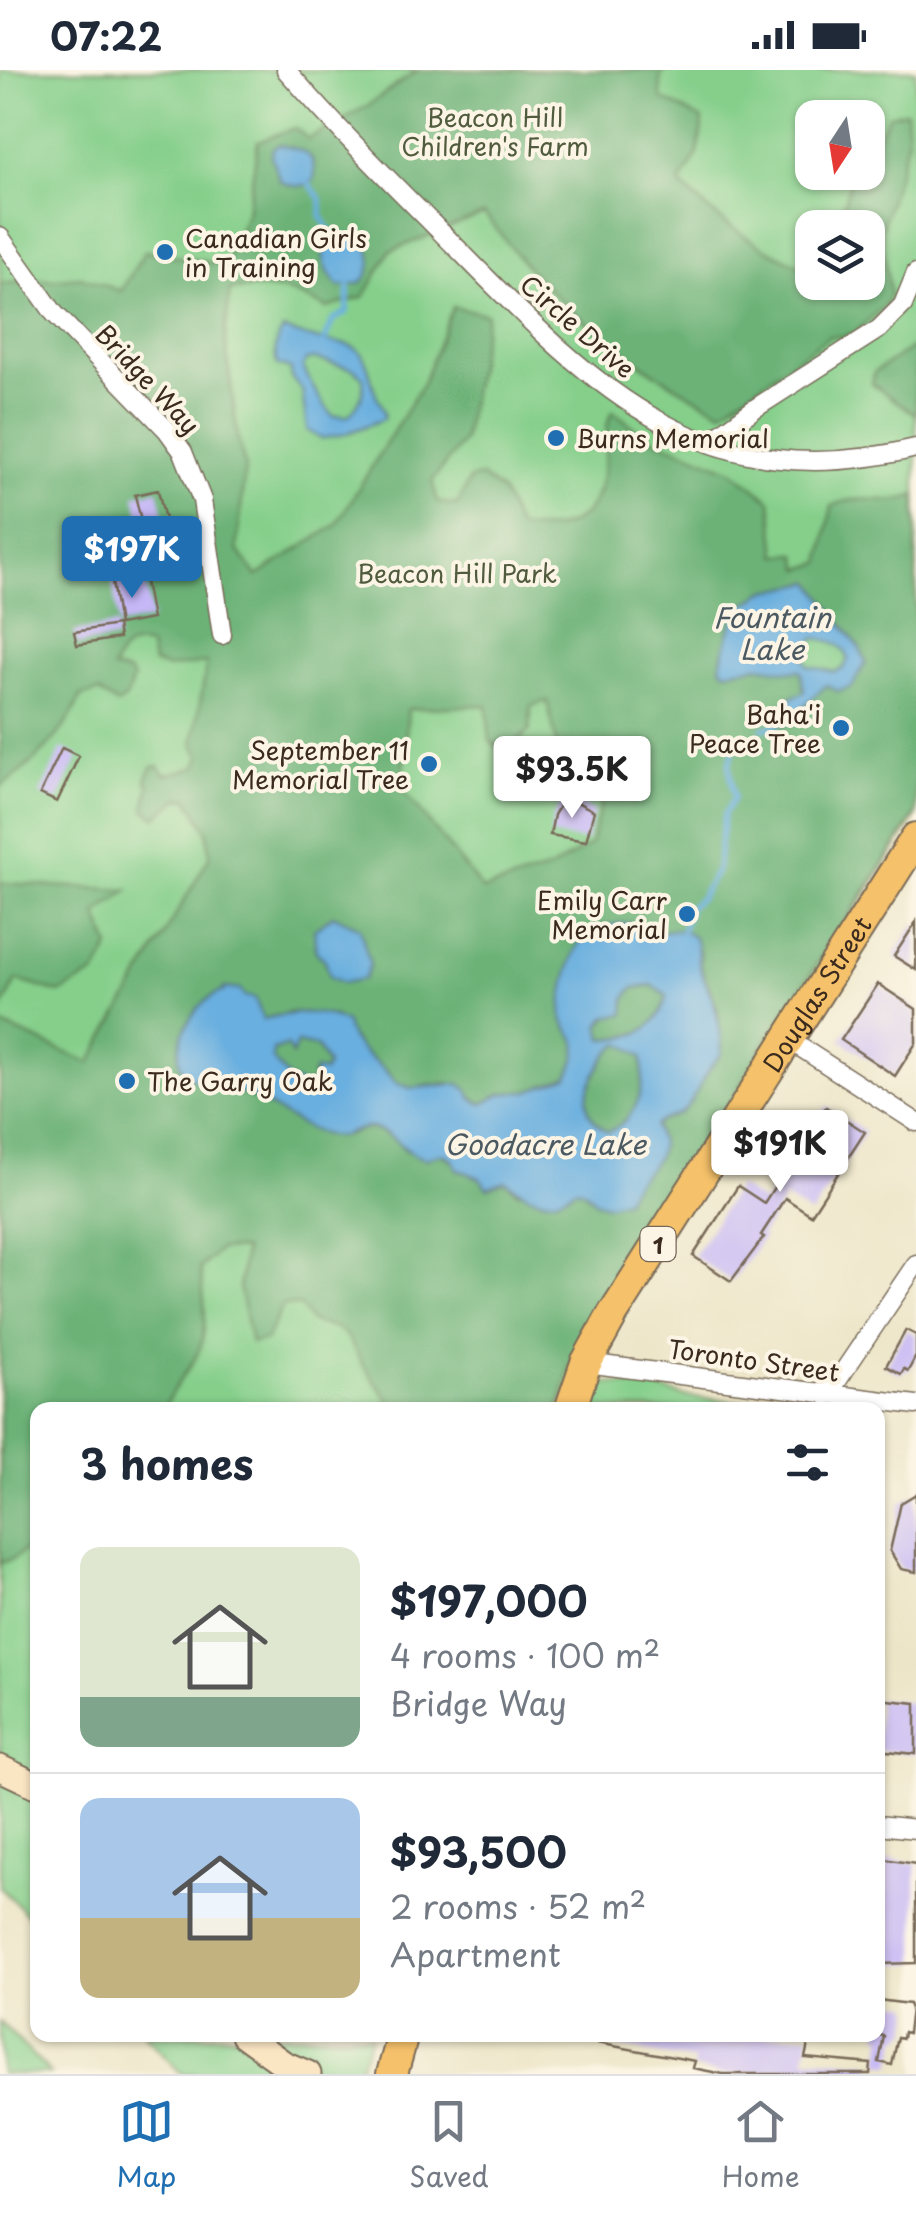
<!DOCTYPE html>
<meta charset="utf-8">
<style>
:root{--surface:#fff;--page:#f6f6f7;--text:#1f2937;--muted:#747a83;--line:#e0e1e3;--accent:#1f6fb2}
body{margin:0;font-family:"Playpen Sans",sans-serif;background:var(--page);color:var(--text);height:100vh;display:flex;flex-direction:column;font-size:38px;white-space:nowrap}
*{box-sizing:border-box;margin:0}
p{font-size:32px;color:var(--muted)}
.icon{flex:none;width:55px;height:55px;fill:none;stroke:currentColor;stroke-width:2;stroke-linecap:round;stroke-linejoin:round}
.map{position:relative;flex:1;overflow:hidden}
.details{position:absolute;left:30px;top:1332px;width:855px;height:640px;display:flex;flex-direction:column;background:var(--surface);border-radius:20px;box-shadow:0 2px 8px #0004}
.details>*{flex:none}
.needle{width:65px;rotate:192deg}
.fabs{position:absolute;left:795px;top:30px;display:grid;gap:20px}
.fabs a{display:grid;place-items:center;width:90px;height:90px;border-radius:20px;background:var(--surface);box-shadow:0 2px 8px #0004;font-size:50px}
.price{position:absolute;translate:-50% -85px;padding:0 22px;border-radius:10px;background:#fff;color:#222;font-size:32px;line-height:65px;filter:drop-shadow(0 2px 5px #0008)}
.price::after{content:'';position:absolute;left:50%;top:60px;width:30px;height:22px;margin-left:-15px;background:inherit;clip-path:polygon(0 0,100% 0,50% 100%)}
.price.selected{background:var(--accent);color:#fff}
ul{padding:0;list-style:none}
li{display:flex;align-items:center;gap:30px;height:250px;padding:0 50px}
li+li{border-top:2px solid var(--line)}
li span{display:grid;place-items:center;flex:none;width:280px;height:200px;border-radius:20px;color:#555}
li>.icon{margin-inline-start:auto}
span .icon{width:120px;height:120px;fill:#fffc;stroke-width:1}
li b{font-size:42px}
h2{display:flex;justify-content:space-between;align-items:center;height:120px;padding:0 50px;font-size:42px}
.status{display:flex;justify-content:space-between;align-items:center;height:70px;padding:0 50px;background:var(--surface);direction:ltr}
.status svg{height:28px;fill:currentColor}
.tab-bar{display:flex;justify-content:space-around;align-items:center;height:140px;border-top:2px solid var(--line);background:var(--surface);font-size:28px;color:var(--muted)}
.tab-bar a{display:grid;justify-items:center;gap:5px}
.tab-bar .selected{color:var(--accent)}
.map>svg:first-child{display:block}
.green{fill:#85cf8b;stroke:#607c54;stroke-width:2.5;fill-rule:evenodd}
.forest{fill:#6cb277;stroke:#546e4a;stroke-width:2.5;fill-rule:evenodd}
.water{fill:#69afdf;stroke:#526c7e;stroke-width:2.5;fill-rule:evenodd}
.lines{fill:none;stroke-linecap:round;stroke-linejoin:round}
.stream{stroke:#69afdf;stroke-width:5}
.building{fill:#c6b7f6}
.street-casing{stroke:#796b59;stroke-width:21}
.secondary-casing{stroke:#796b59;stroke-width:29}
.primary-casing{stroke:#796b59;stroke-width:34}
.street{stroke:#fff;stroke-width:18}
.secondary{stroke:#fbe6c4;stroke-width:25}
.primary{stroke:#f5c16b;stroke-width:30}
.poi-dot{fill:#1f6fb2;stroke:#fcf5e5;stroke-width:4}
.labels{text-anchor:middle;dominant-baseline:central;stroke-width:8;stroke-linejoin:round;paint-order:stroke}
.shield{fill:#fcf5e5;stroke:#75675a;stroke-width:2.5}
.shield-label{font-size:22px;font-weight:bold;fill:#3b2a1e}
.park-label{font-size:25px;fill:#515c3f;stroke:#fcf5e5}
.poi-label{font-size:25px;fill:#3b2a1e;stroke:#fcf5e5;text-anchor:start}
.street-label{font-size:25px;fill:#3b2a1e;stroke:#fcf5e5}
.water-label{font-size:28px;font-style:italic;fill:#4b5962;stroke:#fcf5e5}
</style>
<div class="status"><b>07:22</b><svg viewBox="0 0 49 12"><path d="M0 12V9h3v3zM5 12V6h3v6zM10 12V3h3v9zM15 12V0h3v12zM26 1h20v11H26zM47 4h2v5h-2z"/></svg></div>
<div class="map">
<svg width="916" height="2004" viewBox="0 0 916 2004">
<rect width="100%" height="100%" fill="#fcf5e5"/>
<filter id="ink" filterUnits="userSpaceOnUse"><feTurbulence type="fractalNoise" baseFrequency=".01" numOctaves="2"/><feDisplacementMap in="SourceGraphic" scale="20" xChannelSelector="R" yChannelSelector="G"/><feConvolveMatrix kernelMatrix="1 2 1 2 8 2 1 2 1" color-interpolation-filters="sRGB"/></filter>
<filter id="wash" filterUnits="userSpaceOnUse"><feTurbulence type="fractalNoise" baseFrequency=".0048" numOctaves="4" result="noise"/><feDisplacementMap in="SourceGraphic" scale="40" xChannelSelector="R" yChannelSelector="G"/><feGaussianBlur stdDeviation="2.25" result="paint"/><feColorMatrix in="noise" values="0 0 0 0 0 0 0 0 0 0 0 0 0 0 0 0 0 1.4 0 .05"/><feComposite in="paint" operator="in"/></filter>
<g filter="url(#wash)">
<rect width="100%" height="100%" fill="#ece5c7"/>
<path class="green" d="M0,0H916V746L619,1212L559,1340H38L37,1855L0,1817ZM812,48H868V102H812ZM812,158H868V212H812Z
M598,1312L657,1318L685,1326L808,1340H591Z
M0,1952L51,2004H0Z
M144,1965H371L357,2004H182Z"/>
<path class="forest" d="M418,0H664L660,9L661,28L703,50L698,83L680,114C716,150 764,182 812,200V212H868V158L846,157L842,141L852,104L868,102L877,67L889,45L906,41L908,69L881,160L890,224L885,235L856,262L843,267L830,266L722,341C658,309 596,265 544,215C522,194 504,167 484,144L390,181L364,227L327,238L287,221L263,218L230,220L225,268L238,369L245,396L237,479L257,506L336,455L422,315L453,237L487,244L463,371L432,411L438,432L457,435L470,409L482,407L502,422L518,458C583,466 601,439 606,379C607,364 605,353 613,341L644,365L732,400L771,431L777,485L797,484L801,499L821,493L832,436C862,421 885,438 916,425V744L774,959L570,1296L559,1340H365L368,1337L385,1338L391,1333L363,1295L347,1266L338,1259L311,1252L300,1236L283,1235L266,1270L251,1273L239,1217L244,1180L220,1179L200,1198C204,1229 211,1264 193,1292C182,1309 171,1320 164,1340H38L37,1471L13,1489L0,1493V954L90,993L210,786L207,760L188,728L179,729L156,747L145,740L149,715L146,710L152,697L159,696L165,705L196,697L201,687L193,673L207,593L166,598L153,593L150,577C132,568 119,582 113,599L130,603L133,609L126,628L117,635L99,622L81,626C67,663 32,695 0,717V214L81,207L121,221L145,181L224,195L247,143L258,71L295,58L308,69L367,36ZM812,512L860,579L838,621L826,615L803,637L797,652L806,616L801,600L789,601L759,596L726,601L721,596C722,586 734,543 742,536C750,530 755,531 762,522ZM547,631L565,709L602,731L590,775L550,799L483,820L402,718L408,639L487,635L490,671L506,683L530,660L531,636ZM631,853C653,873 664,856 688,863L700,883L699,893L717,938L722,983C704,1000 696,1029 676,1044C668,1050 662,1048 655,1056L660,1074C640,1114 630,1115 588,1126L584,1120L576,1118L518,1122L505,1111L488,1118L481,1108L457,1099C450,1079 425,1083 406,1081C397,1071 380,1057 366,1059C354,1060 348,1068 335,1065C293,1053 259,1027 217,1014L186,957C213,915 229,909 263,949L294,942L335,946L361,980L389,1003L395,1013L411,1018L448,1013L483,1034L500,1024L528,1021L568,1007L575,992L599,856Z
M916,245V345L872,314L874,302L915,276L913,252Z
M0,813L128,820L97,844L110,877L96,903L59,923L17,910L0,943Z
M652,915L667,926C657,961 638,967 603,969L600,956L633,918Z
M621,972L642,987C645,1021 640,1046 608,1062C583,1045 581,1031 595,1005C603,990 607,981 621,972Z
M297,973L317,977L327,995L325,1002L312,1005L314,1012C294,1021 285,1004 273,990V980L287,976L292,985Z"/>
<path class="water" d="M278,75C301,78 319,84 314,110C302,119 293,117 280,111L271,86L273,78Z
M340,164C370,166 381,188 362,213L339,217C324,201 313,173 340,164Z
M283,260C293,262 304,267 314,269C360,277 362,272 374,319C377,331 386,337 384,349L345,364L321,369L307,360L302,319L291,308V299L277,295C274,282 275,271 283,260ZM315,289L354,299L363,307C365,323 360,335 348,346H333C320,331 311,315 303,297L306,290Z
M812,512L860,579L866,592L852,617L838,621L826,615L803,637L797,652L777,655L776,645L790,628L804,622L801,600L789,601L759,596L725,601L721,597C722,586 734,542 742,536C750,530 755,531 762,522ZM816,568C831,571 842,572 848,588L844,598L835,602L808,596C802,583 805,576 816,568Z
M333,845L360,858L370,895L364,909L343,913L330,907L325,890L316,882L314,860Z
M631,853C654,874 660,855 682,861C705,868 694,884 701,900C713,928 722,952 722,984C705,999 699,1023 684,1040C675,1049 663,1046 655,1056C656,1062 659,1067 660,1073C662,1098 631,1105 626,1130L606,1135L595,1131L584,1120L576,1118C549,1141 529,1126 505,1111L487,1118L480,1108L457,1099C452,1084 440,1080 427,1089C404,1086 392,1058 367,1058C355,1058 345,1069 330,1066C297,1058 272,1034 240,1022C225,1016 193,1016 183,1001C175,989 180,969 186,957C194,940 205,927 224,921V918L241,920L244,926L255,928L263,949C291,943 319,937 346,953C350,982 382,991 396,1013L411,1018L460,1014L468,1020L472,1029L483,1034L500,1024L528,1021L568,1007C573,996 580,981 575,969C572,962 564,956 563,948C560,937 564,920 567,908C576,866 587,855 631,853ZM652,915L667,926C657,960 638,968 603,969L600,956L606,947L625,944L626,928L633,918ZM297,973L317,977L327,995L324,1002L314,1000V1012C294,1021 284,1003 273,990V980L287,976L292,985ZM621,973L642,987C645,1019 639,1047 608,1062C584,1046 582,1030 595,1005C603,991 607,981 621,973Z"/>
<g class="lines">
<path class="stream" d="M309,114L321,129V146L334,166
M325,270L333,250L347,242L349,215
M763,658L777,655
M682,861L689,837L700,828L717,800L724,744L734,728L729,695L735,676"/>
</g>
<g id="blocks">
<path class="building" d="M158,420L167,458L144,463L135,425Z
M144,506L152,549L119,555L112,512Z
M117,555L119,568L77,575L74,562Z
M62,678L79,686L57,732L40,724Z
M565,726L594,741L586,771L550,765L554,745Z
M916,852V900L894,886Z
M878,914L916,939V973L895,1006L841,970Z
M826,1037L865,1062L811,1145L785,1128L761,1165L764,1167L731,1211L693,1186L738,1116L764,1133Z
M906,1260L916,1265V1286L908,1301L904,1299L901,1304L886,1296Z
M916,1424V1502L901,1499L890,1481L901,1433Z
M878,1629L916,1633V1684L878,1680Z
M884,1789L916,1794V1893L878,1894V1816H881Z
M878,1930L909,1934L911,1939L908,1963L904,1962L903,1968L898,1967L892,1995L879,1992L884,1966L879,1965Z
M587,1965H810L805,1988L871,1994L870,2004H723L693,1998L695,1991L586,1971Z"/>
</g>
</g>
<g filter="url(#ink)">
<use href="#blocks" fill-opacity="0" stroke="#796b59" stroke-width="2.5"/>
<g class="lines">
<defs>
<path id="street" d="M286,0C342,64 401,122 461,182C598,322 705,429 916,378
M0,167L54,243L167,360L183,382L202,430L222,565
M708,373L754,339L879,259L903,235L916,203
M786,968L916,1052
M586,1293L916,1335
M827,1326L916,1194
M878,1755L916,1759"/>
<path id="secondary" d="M0,1698L38,1716
M244,1965L284,1994L308,2004"/>
<g id="primary">
<path id="s1" d="M570,1340L586,1293L613,1244L916,768"/>
<path d="M392,2004L403,1965"/>
</g>
</defs>
<use href="#street" class="street-casing"/>
<use href="#secondary" class="secondary-casing"/>
<use href="#primary" class="primary-casing"/>
<use href="#street" class="street"/>
<use href="#secondary" class="secondary"/>
<use href="#primary" class="primary"/>
</g>
</g>
<g class="poi-dot">
<circle cx="165" cy="182" r="10"/>
<circle cx="556" cy="368" r="10"/>
<circle cx="841" cy="658" r="10"/>
<circle cx="429" cy="694" r="10"/>
<circle cx="687" cy="844" r="10"/>
<circle cx="127" cy="1011" r="10"/>
</g>
<g class="labels">
<rect class="shield" x="640.5" y="1157" width="35" height="34" rx="8"/>
<g class="shield-label">
<text x="658" y="1174">1</text>
</g>
<g class="park-label">
<text x="495" y="47">Beacon Hill<tspan x="495" dy="29">Children's Farm</tspan></text>
<text x="457" y="503">Beacon Hill Park</text>
</g>
<g class="poi-label">
<text x="185" y="168">Canadian Girls<tspan x="185" dy="29">in Training</tspan></text>
<text x="576" y="368">Burns Memorial</text>
<text x="821" y="644" text-anchor="end">Baha'i<tspan x="821" dy="29">Peace Tree</tspan></text>
<text x="409" y="680" text-anchor="end">September 11<tspan x="409" dy="29">Memorial Tree</tspan></text>
<text x="667" y="830" text-anchor="end">Emily Carr<tspan x="667" dy="29">Memorial</tspan></text>
<text x="147" y="1011">The Garry Oak</text>
</g>
<g class="street-label">
<text transform="translate(578 256) rotate(41)">Circle Drive</text>
<text transform="translate(148 309) rotate(47)">Bridge Way</text>
<text stroke="none"><textPath href="#s1" startOffset="485">Douglas Street</textPath></text>
<text transform="translate(754 1290) rotate(8)">Toronto Street</text>
</g>
<g class="water-label">
<text x="772" y="546">Fountain<tspan x="772" dy="32">Lake</tspan></text>
<text x="545" y="1073">Goodacre Lake</text>
</g>
</g>
</svg>
<div class="fabs">
<a><svg class="needle" viewBox="-14 -14 28 28"><path d="M0-13l5 13h-10z" fill="#e53935"/><path d="M0 13l5-13h-10z" fill="#747a83"/></svg></a>
<a><svg class="icon" aria-label="layers" viewBox="0 0 24 24"><path d="M12 4l9 5-9 5-9-5zM3 14l9 5 9-5"/></svg></a>
</div>
<b class="price selected" style="left:132px;top:531px">$197K</b>
<b class="price" style="left:572px;top:751px">$93.5K</b>
<b class="price" style="left:780px;top:1125px">$191K</b>
<section class="details">
<h2>3 homes<svg class="icon" aria-label="filters" viewBox="0 0 24 24"><path d="M4 7h16M4 17h16"/><circle cx="9" cy="7" r="2"/><circle cx="15" cy="17" r="2"/></svg></h2>
<ul>
<li><span style="background:linear-gradient(#dfe7d0 75%,#7fa58c 0)"><svg class="icon" aria-label="home" viewBox="0 0 24 24"><path d="M3 11l9-7 9 7M6 9v11h12V9"/></svg></span><div><b>$197,000</b><p>4 rooms · 100 m²</p><p>Bridge Way</p></div></li>
<li><span style="background:linear-gradient(#a9c7e8 60%,#c2b280 0)"><svg class="icon" aria-label="home" viewBox="0 0 24 24"><path d="M3 11l9-7 9 7M6 9v11h12V9"/></svg></span><div><b>$93,500</b><p>2 rooms · 52 m²</p><p>Apartment</p></div></li>
</ul>
</section>
</div>
<nav class="tab-bar">
<a class="selected"><svg class="icon" aria-label="map" viewBox="0 0 24 24"><path d="M3 6l6-2 6 2 6-2v14l-6 2-6-2-6 2zM9 4v14M15 6v14"/></svg>Map</a>
<a><svg class="icon" aria-label="saved" viewBox="0 0 24 24"><path d="M7 4h10v16l-5-4-5 4z"/></svg>Saved</a>
<a><svg class="icon" aria-label="home" viewBox="0 0 24 24"><path d="M3 11l9-7 9 7M6 9v11h12V9"/></svg>Home</a>
</nav>
